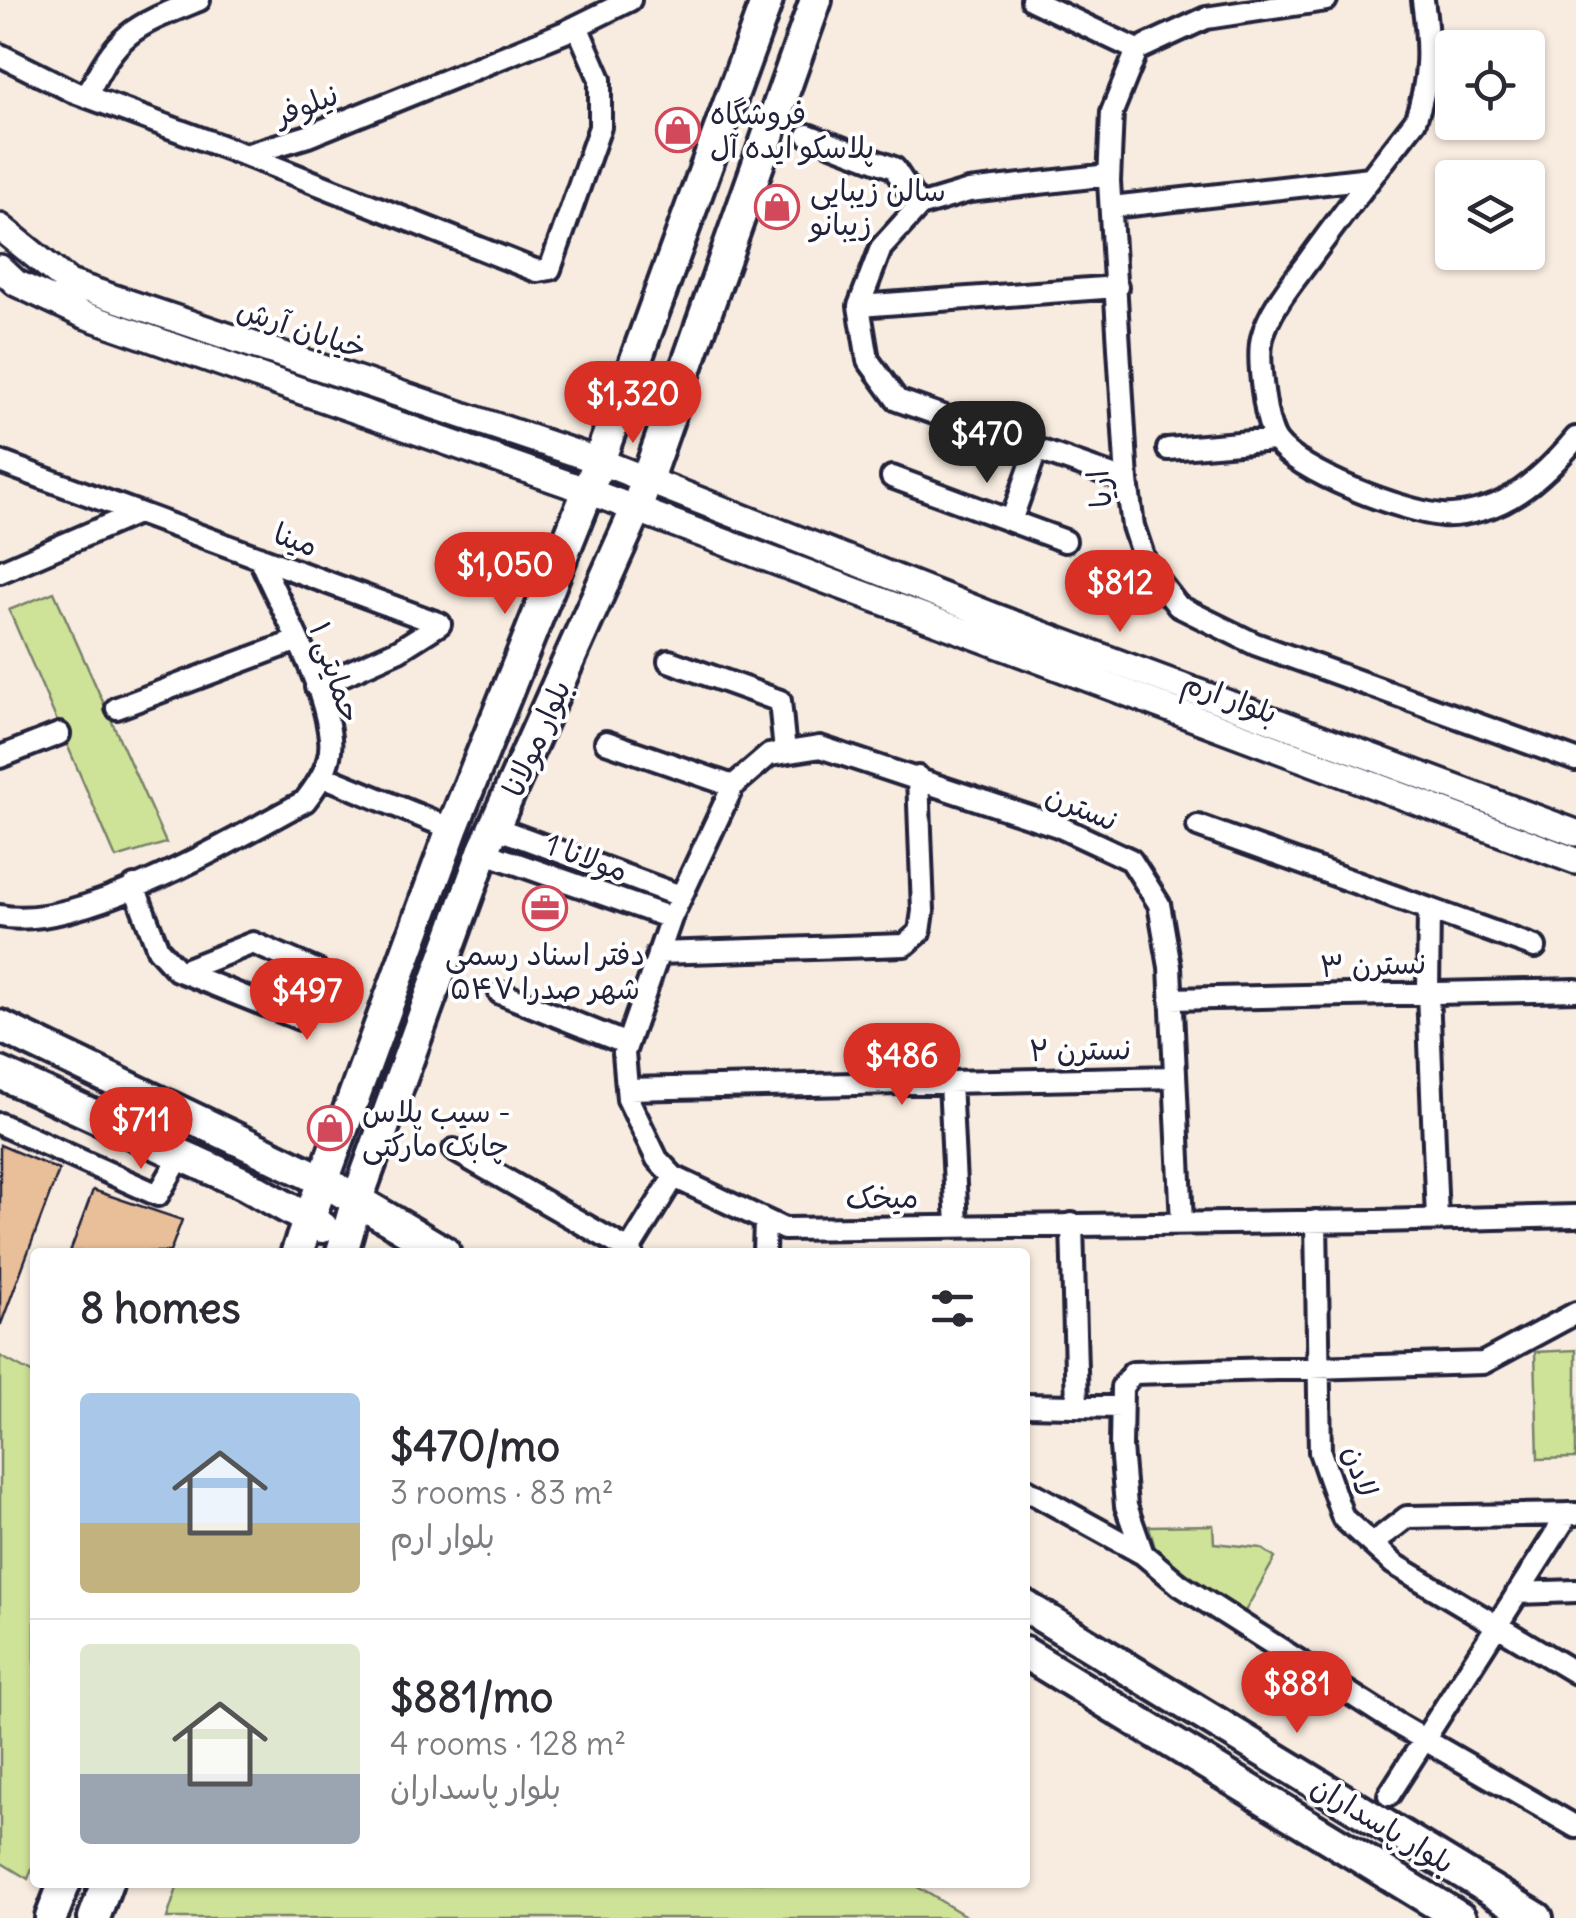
<!DOCTYPE html>
<meta charset="utf-8">
<style>
:root{--surface:#fff;--page:#f2f2f3;--text:#2b2b33;--muted:#7c7c81;--line:#e1e1e2;--accent:#d93025}
body{margin:0;font-family:Delius,"Playpen Sans Arabic",sans-serif;background:var(--page);color:var(--text);height:100vh;display:flex;flex-direction:column;font-size:38px;white-space:nowrap}
*{box-sizing:border-box;margin:0}
p{font-size:32px;color:var(--muted)}
.icon{flex:none;width:55px;height:55px;fill:none;stroke:currentColor;stroke-width:2;stroke-linecap:round;stroke-linejoin:round}
.map{position:relative;flex:1;overflow:hidden}
.panel{position:absolute;left:30px;top:1248px;width:1000px;height:640px;display:flex;flex-direction:column;background:var(--surface);border-radius:10px;box-shadow:0 2px 8px #0004}
.panel>*{flex:none}
.buttons{position:absolute;left:1435px;top:30px;display:grid;gap:20px}
.buttons a{display:grid;place-items:center;width:110px;height:110px;border-radius:10px;background:var(--surface);box-shadow:0 2px 8px #0004;font-size:50px}
.price{position:absolute;translate:-50% -85px;padding:0 22px;border-radius:35px;background:var(--accent);color:#fff;font-size:32px;line-height:65px;filter:drop-shadow(0 2px 5px #0008)}
.price::after{content:'';position:absolute;left:50%;top:60px;width:30px;height:22px;margin-left:-15px;background:inherit;clip-path:polygon(0 0,100% 0,50% 100%)}
.price.active{background:#222;color:#fff}
ul{padding:0;list-style:none}
li{display:flex;align-items:center;gap:30px;height:250px;padding:0 50px}
li+li{border-top:2px solid var(--line)}
li span{display:grid;place-items:center;flex:none;width:280px;height:200px;border-radius:10px;color:#555}
li>.icon{margin-inline-start:auto}
span .icon{width:120px;height:120px;fill:#fffc;stroke-width:1}
li b{font-size:42px}
h2{display:flex;justify-content:space-between;align-items:center;height:120px;padding:0 50px;font-size:42px}
.map>svg:first-child{display:block}
.green{fill:#cfe398;stroke:#78826a;stroke-width:2.5}
.building{fill:#e8bf98;stroke:#22223b;stroke-width:2.5}
.lines{fill:none;stroke-linecap:round;stroke-linejoin:round}
.minor-casing{stroke:#22223b;stroke-width:28}
.tertiary-casing{stroke:#22223b;stroke-width:32}
.secondary-casing{stroke:#22223b;stroke-width:38}
.minor{stroke:#fff;stroke-width:20}
.tertiary{stroke:#fff;stroke-width:25}
.secondary{stroke:#fff;stroke-width:30}
.labels{text-anchor:middle;dominant-baseline:central;stroke-width:8;stroke-linejoin:round;paint-order:stroke}
.street-label{font-size:30px;fill:#22223b;stroke:#fff}
.poi-label{font-size:30px;fill:#22223b;stroke:#fff;text-anchor:start}
</style>
<div class="map">
<svg width="1576" height="1918" viewBox="0 0 1576 1918">
<rect width="100%" height="100%" fill="#f8ece0"/>
<filter id="ink" filterUnits="userSpaceOnUse"><feTurbulence type="fractalNoise" baseFrequency=".01" numOctaves="2"/><feDisplacementMap in="SourceGraphic" scale="20" xChannelSelector="R" yChannelSelector="G"/><feConvolveMatrix kernelMatrix="1 2 1 2 8 2 1 2 1" color-interpolation-filters="sRGB"/></filter>
<g filter="url(#ink)">
<path class="green" d="M54,592L166,843L116,858L9,610Z
M1576,1350V1458L1538,1459L1535,1352Z
M0,1356L35,1375V1860L28,1879L0,1862Z
M1213,1525L1214,1543L1261,1548L1275,1558L1244,1613L1156,1552L1149,1526Z
M179,1882H909L969,1918H167Z"/>
<path class="building" d="M0,1145L59,1170L1,1324H0Z
M93,1190L182,1220L170,1252H70Z"/>
<g class="lines">
<defs>
<path id="minor" d="M1032,0L1137,50
M1423,0C1429,43 1431,79 1415,121C1379,167 1343,213 1309,260C1292,283 1269,310 1262,338C1257,358 1265,426 1277,442C1300,473 1404,512 1442,515C1454,516 1469,513 1480,510C1518,501 1552,467 1576,438
M1137,50L1112,112L1109,181L1127,481L1133,526L1146,565L1178,606L1255,644L1576,760
M1137,50L1206,18L1326,0
M0,55L72,91L245,155L308,136L565,32L630,0
M87,96C117,31 135,26 199,0
M808,135L894,168L919,206
M245,155L537,271L550,269L600,127V79L577,26
M1109,175L969,191L919,206L881,248L859,306L868,360L897,400L1127,481
M1112,207L1370,178
M859,306L1117,287
M1168,449L1274,440
M0,462L440,624L399,650L316,687
M892,477L1065,541
M1011,521L1036,451
M0,572L137,513
M669,661L780,701L785,752
M117,708L296,641
M606,742L733,786
M0,757L59,734
M323,776L452,829
M1198,826L1535,947
M496,828L680,896
M483,852L671,918
M134,886L158,949L177,970L300,1019L318,971L253,943L182,971
M1429,909L1428,992L1437,1219
M0,916C78,932 235,839 305,801C319,783 333,762 330,738C324,680 282,611 259,557
M658,953L905,945L920,932L923,911L918,777
M500,993L627,1044
M1171,999L1576,990
M950,1082L957,1226
M627,1089L1175,1077
M0,1124L158,1195L180,1157
M454,1150L632,1252
M1316,1221L1320,1452L1343,1518L1394,1564L1576,1673
M1182,1223L1170,967L1159,904L1131,860L1058,826L820,747L769,755L733,786L671,918L624,1053L628,1099L657,1159L674,1177L784,1229L1377,1221L1576,1216
M1072,1224L1077,1406
M629,1250L674,1177
M764,1252L765,1221
M1576,1313L1483,1363L1133,1373L1122,1387L1121,1447L1126,1506L1143,1554L1180,1585L1401,1726L1576,1827
M1025,1405L1121,1407
M1025,1489L1143,1554
M1372,1544L1407,1517L1576,1514
M1517,1593L1576,1591
M1389,1795L1568,1514"/>
<path id="tertiary" d="M0,227L69,283L599,461L995,617L1576,833
M0,268L16,283L84,315L588,491L1576,861"/>
<path id="secondary" d="M0,1026L324,1181L444,1252
M0,1073L243,1183L322,1227
M297,1252L452,829L588,491L767,0
M342,1252L357,1200L483,852L636,510L816,0
M1025,1606L1537,1918
M1025,1653L1460,1918
M51,1918L65,1882
M94,1918L107,1882"/>
</defs>
<use href="#minor" class="minor-casing"/>
<use href="#tertiary" class="tertiary-casing"/>
<use href="#secondary" class="secondary-casing"/>
<use href="#minor" class="minor"/>
<use href="#tertiary" class="tertiary"/>
<use href="#secondary" class="secondary"/>
</g>
</g>
<defs>
<symbol id="shop-ring" viewBox="-11 -11 22 22"><circle r="9.5" fill="#fff" stroke="#d1495b" stroke-width="1.5"/><path d="M-5-2.5h2.3a2.7 3.5 0 0 1 5.4 0H5L5.5 6h-11ZM-1.5-2.5h3a1.5 2.3 0 0 0-3 0Z" fill="#d1495b"/></symbol>
<symbol id="office-ring" viewBox="-11 -11 22 22"><circle r="9.5" fill="#fff" stroke="#d1495b" stroke-width="1.5"/><path d="M-6-3h4V-5.5h4V-3h4V5H-6ZM-1-4.5V-3h2v-1.5ZM-6 0V1H6V0Z" fill="#d1495b"/></symbol>
</defs>
<g fill-rule="evenodd">
<use href="#shop-ring" x="653" y="105" width="50" height="50"/>
<use href="#shop-ring" x="752" y="182" width="50" height="50"/>
<use href="#office-ring" x="520" y="883" width="50" height="50"/>
<use href="#shop-ring" x="305" y="1103" width="50" height="50"/>
</g>
<g class="labels">
<g class="street-label">
<text transform="translate(306 104) rotate(-21)">نیلوفر</text>
<text transform="translate(302 328) rotate(18)">خیابان آرش</text>
<text transform="translate(1099 489) rotate(-96)">اریا</text>
<text transform="translate(296 539) rotate(20)">مینا</text>
<text transform="translate(336 672) rotate(71)">حمایتی ۱</text>
<text transform="translate(1230 697) rotate(20)">بلوار ارم</text>
<text transform="translate(536 738) rotate(-66)">بلوار مولانا</text>
<text transform="translate(1082 807) rotate(23)">نسترن</text>
<text transform="translate(587 857) rotate(20)">مولانا 1</text>
<text transform="translate(1373 964) rotate(-2)">نسترن ۳</text>
<text transform="translate(1080 1049) rotate(-1)">نسترن ۲</text>
<text transform="translate(882 1197) rotate(-1)">میخک</text>
<text transform="translate(1361 1471) rotate(73)">لادن</text>
<text transform="translate(1383 1824) rotate(31)">بلوار پاسداران</text>
</g>
<g class="poi-label">
<text x="710" y="113">فروشگاه<tspan x="710" dy="34">پلاسکو ایده آل</tspan></text>
<text x="810" y="190">سالن‌ زیبایی<tspan x="810" dy="34">زیبانو</tspan></text>
<text x="545" y="954" text-anchor="middle">دفتر اسناد رسمی<tspan x="545" dy="34">۵۴۷ شهر صدرا</tspan></text>
<text x="362" y="1111">سیب پلاس -<tspan x="362" dy="34">چابک مارکتی</tspan></text>
</g>
</g>
</svg>
<div class="buttons">
<a><svg class="icon" aria-label="locate" viewBox="0 0 24 24"><circle cx="12" cy="12" r="6"/><path d="M12 2v4M12 18v4M2 12h4M18 12h4"/></svg></a>
<a><svg class="icon" aria-label="layers" viewBox="0 0 24 24"><path d="M12 4l9 5-9 5-9-5zM3 14l9 5 9-5"/></svg></a>
</div>
<b class="price" style="left:633px;top:446px">$1,320</b>
<b class="price active" style="left:987px;top:486px">$470</b>
<b class="price" style="left:505px;top:617px">$1,050</b>
<b class="price" style="left:1120px;top:635px">$812</b>
<b class="price" style="left:307px;top:1043px">$497</b>
<b class="price" style="left:902px;top:1108px">$486</b>
<b class="price" style="left:141px;top:1172px">$711</b>
<b class="price" style="left:1297px;top:1736px">$881</b>
<section class="panel">
<h2>8 homes<svg class="icon" aria-label="filters" viewBox="0 0 24 24"><path d="M4 7h16M4 17h16"/><circle cx="9" cy="7" r="2"/><circle cx="15" cy="17" r="2"/></svg></h2>
<ul>
<li><span style="background:linear-gradient(#a9c7e8 65%,#c2b280 0)"><svg class="icon" aria-label="home" viewBox="0 0 24 24"><path d="M3 11l9-7 9 7M6 9v11h12V9"/></svg></span><div><b>$470/mo</b><p>3 rooms · 83 m²</p><p>بلوار ارم</p></div></li>
<li><span style="background:linear-gradient(#dfe7d0 65%,#9aa5b1 0)"><svg class="icon" aria-label="home" viewBox="0 0 24 24"><path d="M3 11l9-7 9 7M6 9v11h12V9"/></svg></span><div><b>$881/mo</b><p>4 rooms · 128 m²</p><p>بلوار پاسداران</p></div></li>
</ul>
</section>
</div>
